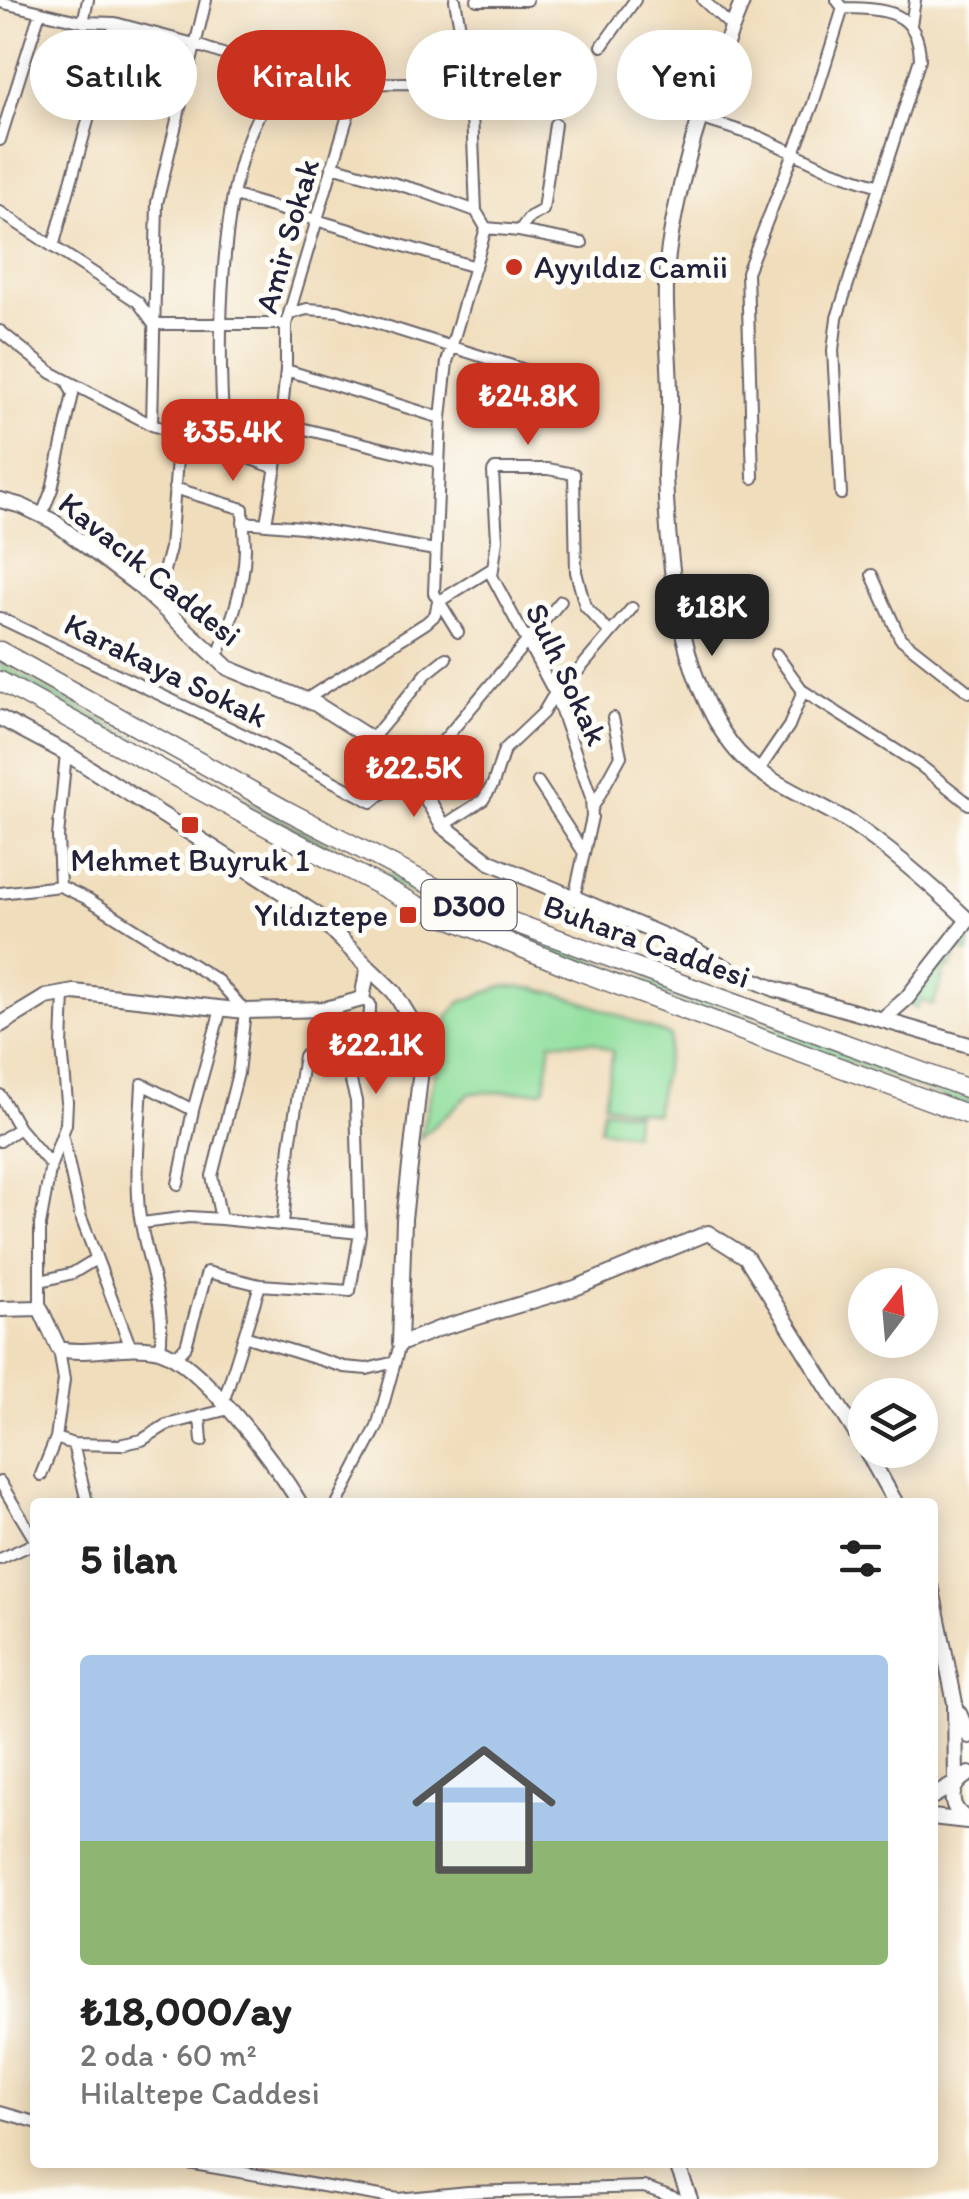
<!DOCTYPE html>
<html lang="tr">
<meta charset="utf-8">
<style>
:root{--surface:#fff;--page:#f2f2f2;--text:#222;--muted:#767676;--accent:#c8321e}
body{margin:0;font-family:Itim,sans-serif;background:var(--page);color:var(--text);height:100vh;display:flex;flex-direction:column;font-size:38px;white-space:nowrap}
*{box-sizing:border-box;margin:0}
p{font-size:32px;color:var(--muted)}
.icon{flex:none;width:55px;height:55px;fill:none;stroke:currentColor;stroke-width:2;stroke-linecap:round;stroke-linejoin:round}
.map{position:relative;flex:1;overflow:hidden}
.details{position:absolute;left:30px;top:1498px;width:908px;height:670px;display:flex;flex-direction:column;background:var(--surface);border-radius:10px;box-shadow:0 5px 25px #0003}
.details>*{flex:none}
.banner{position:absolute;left:30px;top:30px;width:910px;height:90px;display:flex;gap:20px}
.needle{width:65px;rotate:16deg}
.buttons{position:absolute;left:848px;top:1268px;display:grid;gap:20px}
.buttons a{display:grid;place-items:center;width:90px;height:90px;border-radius:50%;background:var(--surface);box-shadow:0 5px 25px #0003;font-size:50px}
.price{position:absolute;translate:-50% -85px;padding:0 22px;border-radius:20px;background:var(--accent);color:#fff;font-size:32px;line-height:65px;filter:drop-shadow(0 2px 5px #0008)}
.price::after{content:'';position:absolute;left:50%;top:60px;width:30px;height:22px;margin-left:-15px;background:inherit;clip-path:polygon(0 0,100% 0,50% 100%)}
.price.active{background:#222;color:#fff}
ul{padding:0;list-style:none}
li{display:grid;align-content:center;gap:20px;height:530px;padding:0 50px}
li span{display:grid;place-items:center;height:310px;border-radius:10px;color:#555}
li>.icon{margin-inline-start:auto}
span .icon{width:180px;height:180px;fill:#fffc;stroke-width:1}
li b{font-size:42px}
h2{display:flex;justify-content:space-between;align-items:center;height:120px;padding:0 50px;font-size:42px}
.pill{padding:0 35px;border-radius:45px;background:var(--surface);box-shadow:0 5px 25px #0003;font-size:35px;line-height:90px}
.pill.active{background:var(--accent);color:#fff}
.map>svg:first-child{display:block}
.green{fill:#91df9d;stroke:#5a806c;stroke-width:2.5}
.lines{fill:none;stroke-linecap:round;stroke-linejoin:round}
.street-casing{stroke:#6a6368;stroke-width:14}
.secondary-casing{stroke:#6a6368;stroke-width:18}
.highway-casing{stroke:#6a6368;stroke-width:21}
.street{stroke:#fff;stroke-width:10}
.secondary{stroke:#fff;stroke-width:14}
.highway{stroke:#fff;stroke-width:18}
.poi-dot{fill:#c8321e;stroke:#fdfcf7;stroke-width:4}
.labels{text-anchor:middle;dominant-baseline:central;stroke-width:10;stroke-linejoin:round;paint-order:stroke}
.shield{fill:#fdfcf7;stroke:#646373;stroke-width:2.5}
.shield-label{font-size:30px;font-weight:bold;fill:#22223b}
.street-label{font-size:32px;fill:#22223b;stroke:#fdfcf7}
.poi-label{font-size:32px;fill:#22223b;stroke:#fdfcf7;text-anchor:start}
</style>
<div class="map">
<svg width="969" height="2199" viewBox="0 0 969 2199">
<rect width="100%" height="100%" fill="#fdfcf7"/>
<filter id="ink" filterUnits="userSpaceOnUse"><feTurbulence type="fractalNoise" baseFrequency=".01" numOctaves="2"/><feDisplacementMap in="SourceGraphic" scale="20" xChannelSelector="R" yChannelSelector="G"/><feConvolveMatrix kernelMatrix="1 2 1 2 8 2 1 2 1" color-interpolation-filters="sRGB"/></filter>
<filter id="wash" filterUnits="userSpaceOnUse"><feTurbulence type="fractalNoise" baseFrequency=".0048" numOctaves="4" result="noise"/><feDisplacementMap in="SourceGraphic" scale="40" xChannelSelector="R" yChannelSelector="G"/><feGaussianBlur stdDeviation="2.25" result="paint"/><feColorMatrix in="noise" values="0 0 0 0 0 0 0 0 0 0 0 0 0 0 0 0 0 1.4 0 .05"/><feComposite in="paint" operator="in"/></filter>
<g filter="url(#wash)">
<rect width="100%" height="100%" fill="#f0ddbb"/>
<path class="green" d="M0,663C164,754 325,849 496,925L969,1098V1106L575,962L433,905L0,671Z
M969,931V953L959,949L950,968L946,967L933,1005L921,1000L917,1008L909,1005Z
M504,986C555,984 621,1018 671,1036L655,1114L604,1104L613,1052L593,1042H551L545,1088L541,1091L471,1093L420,1138L449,1015L461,1002Z
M603,1109L636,1113L633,1134L600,1129Z"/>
</g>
<g filter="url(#ink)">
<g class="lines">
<defs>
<path id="street" d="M455,0L471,89L476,211L486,228L447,362L441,418L434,593L458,632
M477,0H527
M703,0L732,27
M0,2L83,22L115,23L194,44L308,84L414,83L471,89
M83,22L88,0
M911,25L915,0
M602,46L635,0
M699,118L760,137L830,170L879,186
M0,140L40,12
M332,166L421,191L476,211
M235,196L475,267
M0,212L138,302L154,324H286
M486,228L519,231L530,217L543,210L555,124
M519,231L582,243
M53,247L115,23
M289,314L307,309L338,311L560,381
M0,331L52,373L152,425
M286,370L441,418
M280,423L439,462
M276,468L226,450C216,363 216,172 268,100C274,91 284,86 292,80
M753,478L747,272L813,104L843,8L837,0
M174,488L243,509C243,523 245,536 245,549C244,589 231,622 217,658
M841,494L833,350L837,318L920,59C919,9 883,9 843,8
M42,515L52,489L73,394L68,383
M243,522L302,527L435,550
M266,523L277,461L286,370V324L357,85
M872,575L900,638L969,692
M147,596L161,582L170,548L179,434L152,425L157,203L206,0
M0,618L259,742L372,802L438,747L561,601
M776,654L803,691
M305,700L426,623L435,615L438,602L493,568
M370,741L427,673L446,658
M66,753L58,837L60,886L88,899L218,981L245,1011L238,1073L212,1176L221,1219L189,1217L142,1223
M759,770L789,726L803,691L921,766L969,804
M538,782L584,853
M593,807L621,756L613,718
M443,826L483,800L493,784L504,750L543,713L560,684L579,670L632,608
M0,893L60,886
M574,898L592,817L591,797L555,694L492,576L497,540L493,472L495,469H548L574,474L576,572L585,606L610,633
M0,1095L19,1128L0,1141
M19,1128L51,1165L66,1124L67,1102L62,1047L64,993
M63,1138L80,1215L131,1348
M178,1184L193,1110
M283,1225L290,1145L304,1056L342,1046
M360,1233L356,1101L342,1046C362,1035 371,1028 370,1004L362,999
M41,1281L73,1273L96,1259
M40,1308V1225L51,1165
M247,1337L344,1367L367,1369L395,1362
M59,1349L64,1380L56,1438L73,1444L87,1502
M160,1350C167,1302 144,1257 139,1210C135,1169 140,1126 142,1084L193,1110L221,1009
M175,1358L186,1346L207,1272L260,1285L350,1291L360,1233L221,1219
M223,1403L260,1285
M200,1416L202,1441
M73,1444L119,1445L142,1440L166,1425L229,1409
M41,1475L56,1438
M0,1482L35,1540
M338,1502L377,1427L400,1344
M0,1559L35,1543
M0,2112L35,2122
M182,2162L398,2199
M398,2199L468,2192L644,2187L678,2199"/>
<path id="secondary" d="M743,0C711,80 682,161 669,247C661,299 671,354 670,407C670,429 665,452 665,475C668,561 678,674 731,744C759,782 812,798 851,823C893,851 931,885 968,920L907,998L883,1019
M0,500L22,506L53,521L139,586L228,668L316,704L387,749L410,770L443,826L490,862L690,947L730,970L775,989L969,1045
M0,718L66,753L316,914L368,967L362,999L326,1009L245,1011L74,992L46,997L0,1025
M368,967L394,992L410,1018L423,1051L404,1219L400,1344L438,1329L575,1288L708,1233L746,1257L865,1448
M0,1309L40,1308L59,1349C92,1356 126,1342 159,1350C199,1361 278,1466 299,1502
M866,1450L895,1502
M932,1590L955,1703L956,1783L932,1797
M959,1713L969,1736
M969,1774C947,1785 947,1809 969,1820
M932,1817L967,1821
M676,2162L690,2199"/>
<path id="highway" d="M0,651L284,809L477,909L969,1089
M0,681L269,828L419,906L576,970L969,1115"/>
</defs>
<use href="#street" class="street-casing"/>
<use href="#secondary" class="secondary-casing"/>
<use href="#highway" class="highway-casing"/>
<use href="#street" class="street"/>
<use href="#secondary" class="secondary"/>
<use href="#highway" class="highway"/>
</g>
</g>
<g class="poi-dot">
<circle cx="514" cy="267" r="10"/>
<rect x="180" y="815" width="20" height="20" rx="5"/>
<rect x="398" y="905" width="20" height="20" rx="5"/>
</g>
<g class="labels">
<rect class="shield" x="421.5" y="880" width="95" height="50" rx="8"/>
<g class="shield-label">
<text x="469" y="905">D300</text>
</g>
<g class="street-label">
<text transform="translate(287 236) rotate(-74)">Amir Sokak</text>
<text transform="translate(150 569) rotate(39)">Kavacık Caddesi</text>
<text transform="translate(166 670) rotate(26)">Karakaya Sokak</text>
<text transform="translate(567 674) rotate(65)">Sulh Sokak</text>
<text transform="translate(647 941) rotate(20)">Buhara Caddesi</text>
</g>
<g class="poi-label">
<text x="534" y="267">Ayyıldız Camii</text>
<text x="190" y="860" text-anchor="middle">Mehmet Buyruk 1</text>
<text x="388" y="915" text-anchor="end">Yıldıztepe</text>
</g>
</g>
</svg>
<div class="buttons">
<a><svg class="needle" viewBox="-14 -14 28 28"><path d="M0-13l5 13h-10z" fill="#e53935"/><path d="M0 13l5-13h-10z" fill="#767676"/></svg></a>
<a><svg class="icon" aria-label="layers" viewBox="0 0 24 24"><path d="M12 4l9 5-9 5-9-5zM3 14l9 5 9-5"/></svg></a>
</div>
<b class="price" style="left:528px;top:448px">₺24.8K</b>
<b class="price" style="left:233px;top:484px">₺35.4K</b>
<b class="price active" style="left:712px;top:659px">₺18K</b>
<b class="price" style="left:414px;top:820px">₺22.5K</b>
<b class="price" style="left:376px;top:1097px">₺22.1K</b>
<div class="banner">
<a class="pill">Satılık</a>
<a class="pill active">Kiralık</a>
<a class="pill">Filtreler</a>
<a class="pill">Yeni</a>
</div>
<section class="details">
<h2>5 ilan<svg class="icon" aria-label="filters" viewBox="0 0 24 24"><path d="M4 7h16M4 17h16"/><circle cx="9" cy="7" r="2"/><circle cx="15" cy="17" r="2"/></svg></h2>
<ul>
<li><span style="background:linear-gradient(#a9c7e8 60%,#8fb573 0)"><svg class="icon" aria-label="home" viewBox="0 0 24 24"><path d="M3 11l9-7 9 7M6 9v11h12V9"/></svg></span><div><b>₺18,000/ay</b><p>2 oda · 60 m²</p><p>Hilaltepe Caddesi</p></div></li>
</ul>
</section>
</div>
